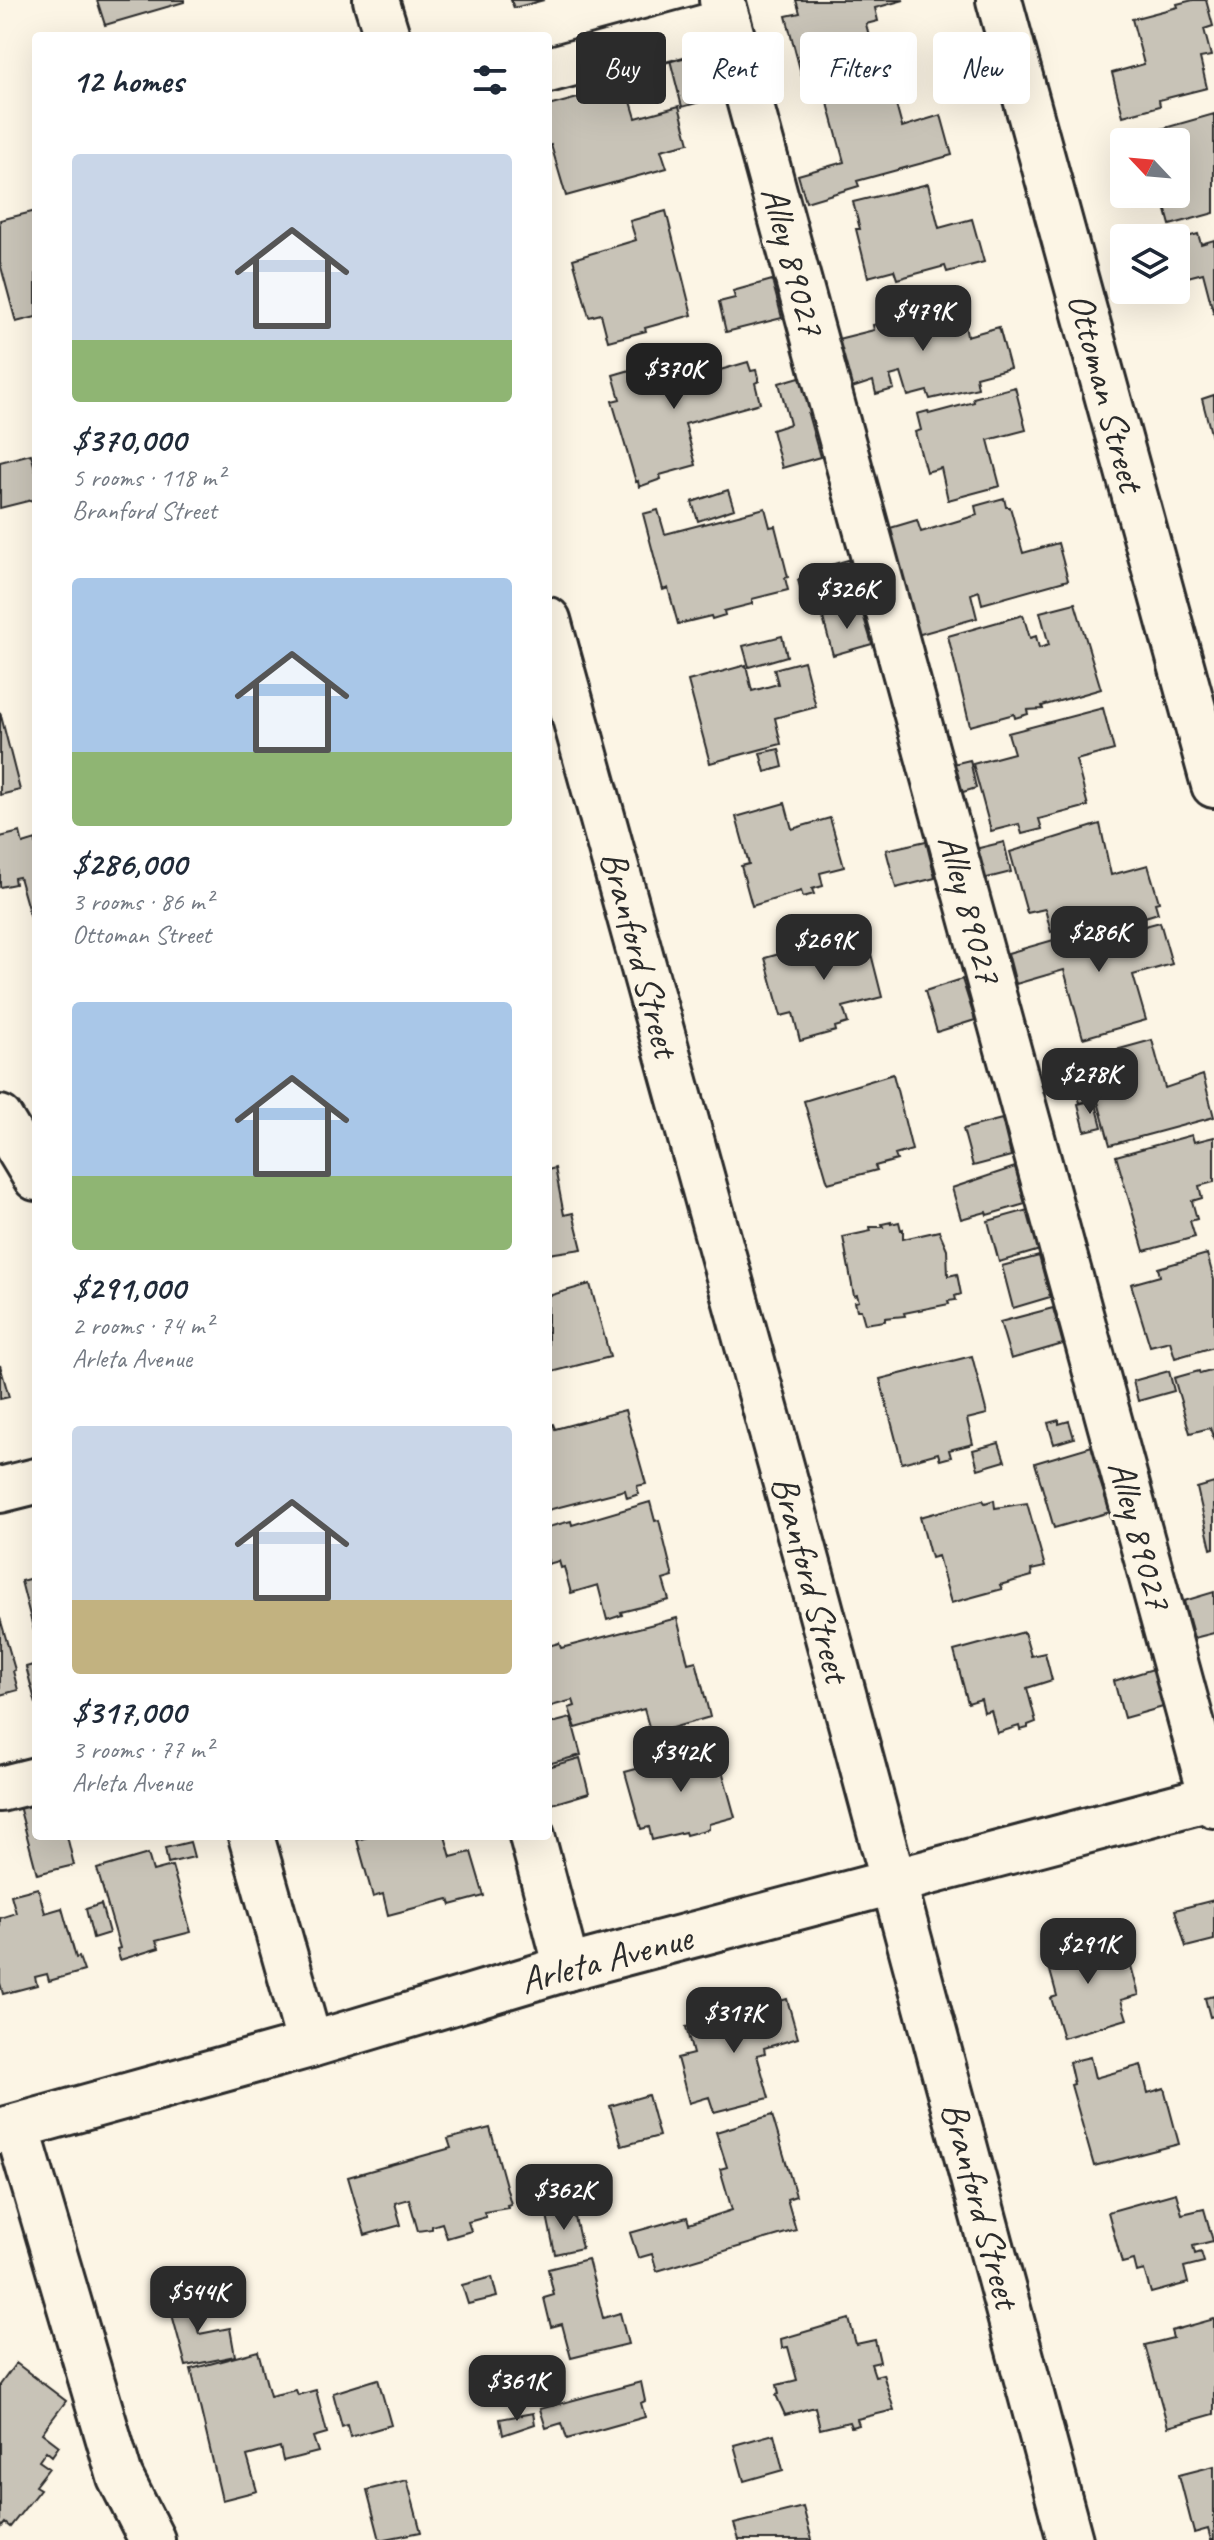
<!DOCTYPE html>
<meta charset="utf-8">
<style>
:root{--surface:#fff;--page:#f2f2f3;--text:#1f2937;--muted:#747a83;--accent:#2b2b2b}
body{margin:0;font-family:Caveat,sans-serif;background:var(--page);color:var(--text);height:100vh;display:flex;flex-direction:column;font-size:30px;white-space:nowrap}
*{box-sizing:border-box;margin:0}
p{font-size:26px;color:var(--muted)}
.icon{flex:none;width:44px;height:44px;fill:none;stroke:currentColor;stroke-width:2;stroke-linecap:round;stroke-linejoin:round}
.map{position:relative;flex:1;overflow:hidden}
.details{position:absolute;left:32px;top:32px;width:520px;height:1808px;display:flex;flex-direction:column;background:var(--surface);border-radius:8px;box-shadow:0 8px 32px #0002}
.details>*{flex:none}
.banner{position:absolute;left:576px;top:32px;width:518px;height:72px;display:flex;gap:16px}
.needle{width:52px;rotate:296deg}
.fabs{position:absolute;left:1110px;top:128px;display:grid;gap:16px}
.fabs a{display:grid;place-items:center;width:80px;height:80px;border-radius:8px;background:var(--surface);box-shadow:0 8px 32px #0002;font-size:40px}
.price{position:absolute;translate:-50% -68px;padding:0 18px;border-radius:16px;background:var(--accent);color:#fff;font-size:26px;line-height:52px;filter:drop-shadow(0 2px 4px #0008)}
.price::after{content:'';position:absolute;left:50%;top:48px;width:24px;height:18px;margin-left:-12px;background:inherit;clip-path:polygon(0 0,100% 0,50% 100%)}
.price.current{background:#222;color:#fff}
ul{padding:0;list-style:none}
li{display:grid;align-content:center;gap:16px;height:424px;padding:0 40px}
li span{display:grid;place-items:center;height:248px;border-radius:8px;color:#555}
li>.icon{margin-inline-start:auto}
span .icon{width:144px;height:144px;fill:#fffc;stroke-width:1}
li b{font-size:34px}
h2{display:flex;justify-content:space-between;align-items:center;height:96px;padding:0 40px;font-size:34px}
.chip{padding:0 28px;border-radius:8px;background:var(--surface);box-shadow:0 8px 32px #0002;font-size:28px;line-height:72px}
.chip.current{background:var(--accent);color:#fff}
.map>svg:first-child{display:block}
.building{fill:#c8c3b7;stroke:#2b2b2b;stroke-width:2}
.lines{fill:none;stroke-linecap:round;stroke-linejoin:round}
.minor-casing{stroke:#2b2b2b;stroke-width:50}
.major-casing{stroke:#2b2b2b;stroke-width:50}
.minor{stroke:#fcf5e5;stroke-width:44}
.major{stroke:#fcf5e5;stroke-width:44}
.labels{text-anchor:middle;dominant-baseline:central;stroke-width:7;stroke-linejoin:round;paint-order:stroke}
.street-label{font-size:38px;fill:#2b2b2b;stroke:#fcf5e5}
</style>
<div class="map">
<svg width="1214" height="2540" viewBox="0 0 1214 2540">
<rect width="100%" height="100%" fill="#fcf5e5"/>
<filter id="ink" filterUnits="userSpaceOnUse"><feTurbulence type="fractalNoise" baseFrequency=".0125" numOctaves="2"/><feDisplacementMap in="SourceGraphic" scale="16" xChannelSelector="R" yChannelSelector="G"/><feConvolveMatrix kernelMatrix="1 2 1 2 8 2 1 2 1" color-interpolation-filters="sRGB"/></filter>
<g filter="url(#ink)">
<path class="building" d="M97,0H184V2L105,25Z
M511,0H544L514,8Z
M796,0H904L875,8L878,21L866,24L875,60L847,67L849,72L838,75L837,70H829L802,77L786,16L800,13Z
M1193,0H1206L1213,26L1204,29L1211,56L1200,58L1207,88L1159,100L1160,106L1123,116L1112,73L1144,64L1132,19L1178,7L1177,4Z
M696,45L712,59L721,96L682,107L668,52Z
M889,79L902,127L941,115L952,155L857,181L859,186L806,202L798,175L844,162L826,96Z
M626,85L636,118L679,106L689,143L661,150L667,168L566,196L551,145L548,146V106Z
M1214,114V213L1170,225L1162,196L1150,200L1149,194H1176V142H1134L1133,137Z
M928,184L939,228L972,219L984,262L947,272L945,266L897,279L894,270L868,277L856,229H860L853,202Z
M36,211V317L16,322L0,263V220Z
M666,211L692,315L645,328L646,331L608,341L601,314L589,317L573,259L636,240L630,221Z
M1198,234L1201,244L1214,240V315L1203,273L1176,280V240Z
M772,280L782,318L726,332L719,302L735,298L733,291Z
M936,296L942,319L949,317L953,329L965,325L967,336L999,327L1010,368L976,377L978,388L930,399L927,391L908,396L901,373L890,376L894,389L876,394L873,381L852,388L838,339L874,330L873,325L900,318L897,307Z
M678,356L685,380L748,362L751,371L756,370L759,381L755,383L760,403L685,424L696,465L660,475L661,479L639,487L638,481L636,482L612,401L620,399L613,375Z
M803,376L813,413L808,414L820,457L782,468L772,430L790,424L779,383Z
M1015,387L1026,430L988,440L1000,486L948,500L941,468L926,472L915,432L921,430L917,414L928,411L929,414L974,402L973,398Z
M1214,395V441H1213L1202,399Z
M31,454L36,472V499L0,508V462Z
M728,490L734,509L698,521L692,502Z
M1004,498L1006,507H1010L1023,553L1058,543L1068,580L982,604L979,591L971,594L977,618L917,635L887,529L917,520L921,532L977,515L975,506Z
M765,508L770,527L775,526L788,577L785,578L788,590L752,599V604L724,611L725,615L712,619L711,616L678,624L668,588L663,590L643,514L658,510L665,534Z
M848,560L859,597L821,608L818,600L805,604L798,580L812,576L810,571Z
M1075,603L1101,689L1042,706L1043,709L1027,710L1028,714L1015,718L1014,714L970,726L948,636L1023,615L1030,638L1036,636L1039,648L1049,645L1040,612Z
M861,608L872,644L833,655L823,618Z
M782,636L787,656L749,667L743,646Z
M804,661L816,707L775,718L781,744L710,763L688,681L746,665L752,691L778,684L774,669Z
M1103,708L1114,750L1076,760L1088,806L1039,819L1042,829L1022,834L1019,824L991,831L973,764L1014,753L1008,733Z
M0,712L20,790L0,795Z
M779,749L783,767L765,772L760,753Z
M970,760L976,788L960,793L953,764Z
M785,803L792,829L830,818L844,867L820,873L823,886L812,889L814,894L803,897L801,891L752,906L741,866L749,864L736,817Z
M1100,824L1111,875L1148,865L1159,902L1155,903L1158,913L1122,924L1119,913L1051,932L1045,909L1027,913L1010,852Z
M20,832L23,844L36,840V937L19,877L14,878L15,884L0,887V837Z
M926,841L935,878L896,888L886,850Z
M1004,842L1011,872L983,879L975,849Z
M1160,922L1172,964L1133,975L1146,1020L1083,1038L1064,970L1016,984L1008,953L1057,939L1058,946L1063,945V948Z
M865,930L882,997L843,1007L848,1023L835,1027L836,1031L800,1041L793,1013L781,1016L765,958Z
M962,979L975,1020L937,1032L925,991Z
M1152,1040L1165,1088L1203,1075L1214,1117L1110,1145L1097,1098L1080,1103L1069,1063Z
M893,1074L912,1150L895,1155L897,1160L875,1166L877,1170L828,1183L804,1101Z
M1095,1100L1102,1127L1085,1131L1078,1104Z
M1002,1119L1011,1156L973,1166L963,1129Z
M1192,1135L1194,1142L1214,1137V1182L1199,1186L1202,1198L1192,1201L1197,1219L1190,1221L1195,1237L1144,1251L1116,1156Z
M1015,1167L1025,1204L987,1215L986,1212L961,1219L952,1188Z
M555,1168L564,1215L573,1213L582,1249L548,1254V1170Z
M1028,1210L1040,1250L999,1262L988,1221Z
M891,1222V1224L899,1222L901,1230L903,1229V1239L939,1231L947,1249L948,1276L957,1274L961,1294L955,1296L956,1300L948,1301L949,1304L904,1313L905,1316L885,1318V1321L865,1324L861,1310H857L855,1302L859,1301L857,1295L854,1296L843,1237L871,1231L870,1227H883L882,1224Z
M1207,1254L1214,1280V1347L1175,1358L1170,1341L1150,1346L1131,1284L1160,1276L1158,1268Z
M1039,1256L1050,1297L1013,1308L1002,1266Z
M590,1284L610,1357L548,1373V1296Z
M1053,1308L1063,1344L1011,1359L1000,1322Z
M972,1356L987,1414L967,1419L973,1444L949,1450L951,1457L940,1460L938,1453L902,1463L880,1379Z
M0,1365L9,1397L0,1399Z
M1214,1370V1440L1210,1428L1190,1433L1174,1378L1199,1371L1200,1374Z
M1169,1371L1174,1391L1138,1401L1133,1381Z
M625,1410L646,1484L637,1486L639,1494L627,1498L625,1490L548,1510V1426L553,1424L555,1429Z
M1059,1420V1424L1069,1421L1074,1438L1054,1444L1048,1423Z
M999,1443L1005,1461L978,1469L973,1450Z
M1092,1446L1093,1452L1097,1451L1105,1477L1099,1478L1110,1512L1054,1528L1035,1463Z
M1214,1483V1548L1211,1549L1197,1488Z
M983,1500L985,1503L994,1500L995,1508L1027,1503L1045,1567L1031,1570L1032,1576L1000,1585L1002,1589L951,1603L938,1556L931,1558L920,1517Z
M650,1502L655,1521L659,1520L673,1577L663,1580L669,1600L621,1612L622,1615L607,1620L598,1585L571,1593L564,1567L561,1568L559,1561L548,1564V1527L571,1521L572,1525Z
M36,1577V1639L21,1581Z
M1214,1592V1633L1194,1638L1184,1601Z
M0,1618L15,1670L13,1671L18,1690L0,1695Z
M677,1618L688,1663L696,1661L710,1717L651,1734L644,1709L576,1728L569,1708L575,1706L573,1700L548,1707V1646L559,1643L561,1648Z
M1024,1632L1031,1656L1045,1653L1052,1680L1027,1688L1036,1722L1028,1725V1728L1020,1730L1019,1726L997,1733L991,1710L984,1712L981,1699L968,1703L954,1651Z
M36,1664V1704L26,1667Z
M1153,1669L1163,1707L1124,1718L1114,1681Z
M571,1718L581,1755L548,1764V1724Z
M715,1745L735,1817L709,1824V1829L686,1835L685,1832L652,1840L649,1827L641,1829L625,1772L699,1752V1750Z
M580,1758L589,1793L552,1804L548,1789V1767Z
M36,1802V1836H67L74,1865L37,1874L19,1806Z
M371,1836H445L451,1857L471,1852L484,1896L451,1905L449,1899L388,1915L383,1894L373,1897L357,1840Z
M190,1842L194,1857L168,1863L165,1848Z
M148,1854L153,1871L172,1866L191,1932L156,1941L159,1948L120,1960L117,1949L120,1948L97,1869Z
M38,1888L45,1913L62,1908L76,1958L79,1957L84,1971L49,1981L47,1974L35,1977L37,1985L3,1994L0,1983V1918L16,1913L11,1895Z
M1214,1900V1940L1186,1947L1175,1910Z
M101,1904L109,1933L93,1938L86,1909Z
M1095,1934L1103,1962L1128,1955L1139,1995L1121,2000L1127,2019L1063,2038L1051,1998L1057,1996L1044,1949Z
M1214,1996V2016L1210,2017L1205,1998Z
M787,1999L798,2038L764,2048L765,2053L757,2055L769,2098L714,2112L709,2097L689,2103L677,2058L693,2054L686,2027Z
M1090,2057L1095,2078L1141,2065L1148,2093L1164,2088L1179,2144L1094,2166L1071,2085L1074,2084L1069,2062Z
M648,2095L659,2136L622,2146L610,2106Z
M772,2115L796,2196L787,2199L796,2230L657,2271L652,2254L638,2258L630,2233L687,2217L689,2224L732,2210L720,2169L727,2167L716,2132Z
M490,2128L511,2204L507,2205L508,2208L484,2212L486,2217L468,2222L471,2231L447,2238L442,2223L432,2226V2229L418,2231L409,2199L395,2203L401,2225L365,2235L348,2177L451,2148L448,2139Z
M1176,2193L1182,2214L1204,2209L1213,2241L1193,2246L1195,2254L1201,2252L1204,2262L1184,2267L1188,2283L1151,2293L1144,2270L1137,2272L1134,2260L1122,2263L1108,2212Z
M573,2209L582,2248L555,2254L547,2215Z
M588,2259L603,2318L620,2313L628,2344L571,2358L562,2324L551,2327L544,2298L554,2295L548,2269Z
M492,2277L497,2297L468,2304L462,2285Z
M188,2291L199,2334L230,2328L235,2356L186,2366L167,2296Z
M849,2319L856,2344L875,2340L880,2362L871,2364L875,2376L883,2374L894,2410L857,2419L859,2425L851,2427L849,2422L820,2429L815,2407L785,2415L776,2395L779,2394L777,2385L797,2380L788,2347L782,2348L781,2339Z
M1214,2319V2414L1168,2427L1145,2345L1173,2338L1171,2331Z
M258,2351L270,2396L296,2390L298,2395L316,2390L327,2433L313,2437L318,2452L283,2461L280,2447L247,2456L257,2491L222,2500L191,2369Z
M16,2363L66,2401L42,2433L59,2446L52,2456L46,2451L39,2461L49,2468L35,2486L40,2489L10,2527L5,2523L0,2529V2385Z
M378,2379L391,2425L350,2437L347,2425L342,2427L333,2393Z
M641,2382L645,2401L641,2403L645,2417L567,2439L562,2423L546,2428L540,2409Z
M533,2413L535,2424L503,2435L500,2419Z
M774,2434L783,2470L744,2481L734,2445Z
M1214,2466V2540H1211L1208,2529L1194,2533L1179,2475Z
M407,2480L421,2532L380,2540L367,2490Z
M803,2507L812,2540H739L734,2524Z"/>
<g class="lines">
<defs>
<path id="minor" d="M722,0L1214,1805
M999,0L1214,785
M548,70L728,21
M0,1118L36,1178
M0,1490L36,1481
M0,1789L36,1780
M251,1836L310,2045
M532,1836L567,1968
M17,2127L120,2477L152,2540"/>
<path id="major" d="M376,0L387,36
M548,620L818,1600L1070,2540
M0,2131L310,2045L567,1968L1214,1797"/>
</defs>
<use href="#minor" class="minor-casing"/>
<use href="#major" class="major-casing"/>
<use href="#minor" class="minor"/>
<use href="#major" class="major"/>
</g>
</g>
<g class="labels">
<g class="street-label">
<text transform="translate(793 261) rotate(75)">Alley 89027</text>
<text transform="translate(1106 392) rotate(75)">Ottoman Street</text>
<text transform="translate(970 909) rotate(75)">Alley 89027</text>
<text transform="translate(640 954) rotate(75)">Branford Street</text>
<text transform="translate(1140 1535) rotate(75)">Alley 89027</text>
<text transform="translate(811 1579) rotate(75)">Branford Street</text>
<text transform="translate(606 1959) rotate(-15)">Arleta Avenue</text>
<text transform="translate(981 2205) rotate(75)">Branford Street</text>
</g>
</g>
</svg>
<div class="fabs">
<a><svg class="needle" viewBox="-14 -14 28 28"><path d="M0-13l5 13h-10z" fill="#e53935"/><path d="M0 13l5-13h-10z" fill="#747a83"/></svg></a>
<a><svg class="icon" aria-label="layers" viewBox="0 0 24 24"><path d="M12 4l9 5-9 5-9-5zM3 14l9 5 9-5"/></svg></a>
</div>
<b class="price" style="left:923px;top:353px">$479K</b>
<b class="price current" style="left:674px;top:411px">$370K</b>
<b class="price" style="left:847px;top:631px">$326K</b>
<b class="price" style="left:1099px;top:974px">$286K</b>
<b class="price" style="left:824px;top:982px">$269K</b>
<b class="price" style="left:1090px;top:1116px">$278K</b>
<b class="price" style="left:681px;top:1794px">$342K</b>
<b class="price" style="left:1088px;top:1986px">$291K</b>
<b class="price" style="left:734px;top:2055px">$317K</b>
<b class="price" style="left:564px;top:2232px">$362K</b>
<b class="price" style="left:198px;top:2334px">$544K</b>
<b class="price" style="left:517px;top:2423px">$361K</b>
<div class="banner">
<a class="chip current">Buy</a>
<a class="chip">Rent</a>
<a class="chip">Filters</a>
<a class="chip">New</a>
</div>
<section class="details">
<h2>12 homes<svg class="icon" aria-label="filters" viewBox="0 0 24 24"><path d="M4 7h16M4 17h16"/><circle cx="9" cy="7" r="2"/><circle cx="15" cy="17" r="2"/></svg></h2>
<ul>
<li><span style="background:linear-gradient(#c9d6e8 75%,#8fb573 0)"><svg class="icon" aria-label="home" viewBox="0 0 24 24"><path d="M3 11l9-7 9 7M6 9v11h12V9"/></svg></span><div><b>$370,000</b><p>5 rooms · 118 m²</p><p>Branford Street</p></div></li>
<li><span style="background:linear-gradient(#a9c7e8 70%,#8fb573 0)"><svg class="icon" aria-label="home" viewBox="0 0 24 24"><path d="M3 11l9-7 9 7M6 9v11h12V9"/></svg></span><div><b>$286,000</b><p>3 rooms · 86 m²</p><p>Ottoman Street</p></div></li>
<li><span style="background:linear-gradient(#a9c7e8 70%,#8fb573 0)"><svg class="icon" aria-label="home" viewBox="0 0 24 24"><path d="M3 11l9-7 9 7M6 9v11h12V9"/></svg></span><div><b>$291,000</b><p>2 rooms · 74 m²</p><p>Arleta Avenue</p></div></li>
<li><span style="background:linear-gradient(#c9d6e8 70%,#c2b280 0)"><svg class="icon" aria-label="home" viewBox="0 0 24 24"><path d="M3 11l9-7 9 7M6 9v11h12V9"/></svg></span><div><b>$317,000</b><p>3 rooms · 77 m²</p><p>Arleta Avenue</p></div></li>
</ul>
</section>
</div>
